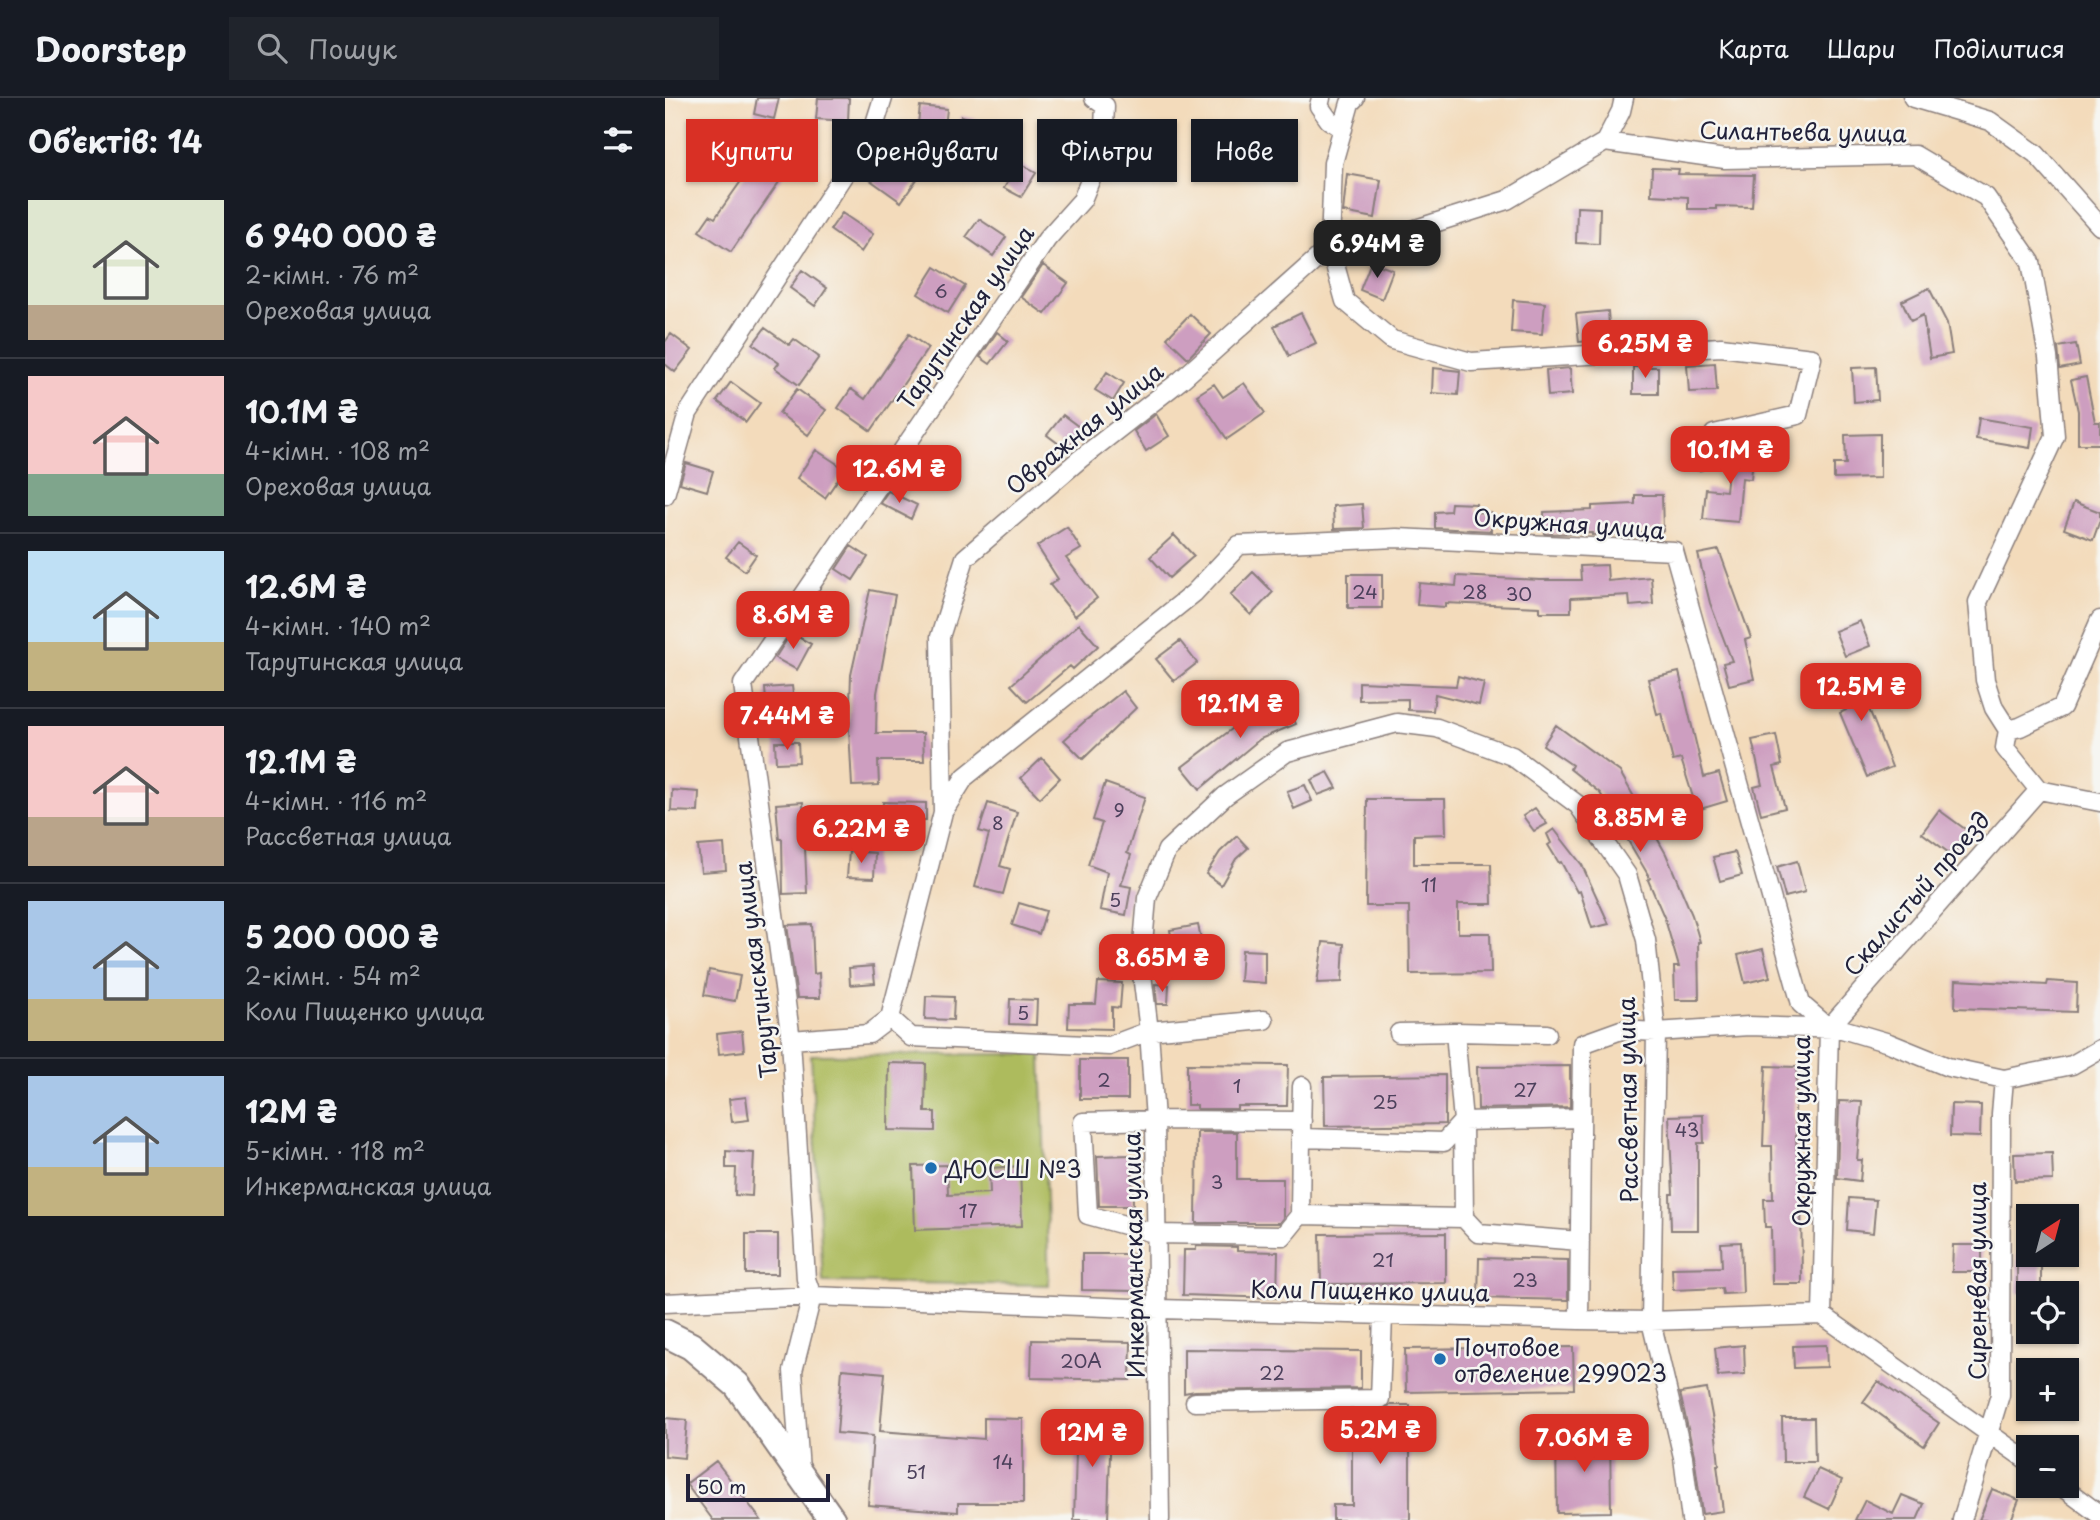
<!DOCTYPE html>
<html lang="uk">
<meta charset="utf-8">
<style>
:root{--surface:#171b24;--page:#20242c;--text:#f1f3f6;--muted:#9ea1a6;--line:#363941;--accent:#d93025}
body{margin:0;font-family:"Playpen Sans",sans-serif;background:var(--page);color:var(--text);height:100vh;display:flex;flex-direction:column;font-size:26px;white-space:nowrap}
*{box-sizing:border-box;margin:0}
p{font-size:23px;color:var(--muted)}
.icon{flex:none;width:38px;height:38px;fill:none;stroke:currentColor;stroke-width:2;stroke-linecap:round;stroke-linejoin:round}
.map{position:relative;flex:1;overflow:hidden}
.panel{display:flex;flex-direction:column;background:var(--surface);width:665px}
.panel>*{flex:none}
.hud{position:absolute;left:21px;top:21px;width:665px;height:63px;display:flex;gap:14px}
.needle{width:46px;rotate:36deg}
.tools{position:absolute;left:1351px;top:1106px;display:grid;gap:14px}
.tools a{display:grid;place-items:center;width:63px;height:63px;border-radius:0px;background:var(--surface);box-shadow:0 2px 5px #0004;font-size:35px}
.scale{position:absolute;left:21px;bottom:18px;width:144px;box-sizing:border-box;padding-left:7px;border:4px solid #22223b;border-top:0;font-size:19px;line-height:24px;white-space:nowrap;color:#22223b;-webkit-text-stroke:5px #f6f6f2;paint-order:stroke}
.price{position:absolute;translate:-50% -60px;padding:0 16px;border-radius:14px;background:var(--accent);color:#fff;font-size:23px;line-height:46px;filter:drop-shadow(0 2px 4px #0008)}
.price::after{content:'';position:absolute;left:50%;top:42px;width:21px;height:16px;margin-left:-10px;background:inherit;clip-path:polygon(0 0,100% 0,50% 100%)}
.price.active{background:#222;color:#fff}
ul{padding:0;list-style:none}
li{display:flex;align-items:center;gap:21px;height:175px;padding:0 28px}
li+li{border-top:2px solid var(--line)}
li span{display:grid;place-items:center;flex:none;width:196px;height:140px;border-radius:0px;color:#555}
li>.icon{margin-inline-start:auto}
span .icon{width:84px;height:84px;fill:#fffc;stroke-width:1}
li b{font-size:30px}
h2{display:flex;justify-content:space-between;align-items:center;height:84px;padding:0 28px;font-size:30px}
.tag{padding:0 24px;border-radius:0px;background:var(--surface);box-shadow:0 2px 5px #0004;font-size:24px;line-height:63px}
.tag.active{background:var(--accent);color:#fff}
header{display:flex;align-items:center;gap:42px;box-sizing:border-box;height:98px;padding:0 35px;background:var(--surface);border-bottom:2px solid var(--line)}
header strong{font-size:33px}
nav{display:flex;gap:38px;margin-inline-start:auto;font-size:24px}
.search{width:490px;height:63px;background:var(--page);display:flex;align-items:center;gap:18px;box-sizing:border-box;padding:0 24px;border-radius:0px;color:var(--muted);font-size:26px}
main{display:flex;flex:1;min-height:0}
.map>svg:first-child{display:block}
.green{fill:#adbb5d;stroke:#686e4c;stroke-width:2}
.building{fill:#cd9ec0}
.lines{fill:none;stroke-linecap:round;stroke-linejoin:round}
.minor-casing{stroke:#8a7e7b;stroke-width:21}
.secondary-casing{stroke:#8a7e7b;stroke-width:30}
.minor{stroke:#fff;stroke-width:18}
.secondary{stroke:#fff;stroke-width:26}
.poi-dot{fill:#1f6fb2;stroke:#f6f6f2;stroke-width:2.5}
.labels{text-anchor:middle;dominant-baseline:central;stroke-width:5;stroke-linejoin:round;paint-order:stroke}
.number-label{font-size:19px;fill:#4d415c}
.street-label{font-size:23px;fill:#22223b;stroke:#f6f6f2}
.poi-label{font-size:23px;fill:#22223b;stroke:#f6f6f2;text-anchor:start}
</style>
<header>
<strong>Doorstep</strong>
<div class="search"><svg class="icon" aria-label="search" viewBox="0 0 24 24"><circle cx="10" cy="10" r="6"/><path d="M15 15l6 6"/></svg>Пошук</div>
<nav><a>Карта</a><a>Шари</a><a>Поділитися</a></nav>
</header>
<main>
<section class="panel">
<h2>Об’єктів: 14<svg class="icon" aria-label="filters" viewBox="0 0 24 24"><path d="M4 7h16M4 17h16"/><circle cx="9" cy="7" r="2"/><circle cx="15" cy="17" r="2"/></svg></h2>
<ul>
<li><span style="background:linear-gradient(#dfe7d0 75%,#b9a48a 0)"><svg class="icon" aria-label="home" viewBox="0 0 24 24"><path d="M3 11l9-7 9 7M6 9v11h12V9"/></svg></span><div><b>6 940 000 ₴</b><p>2-кімн. · 76 m²</p><p>Ореховая улица</p></div></li>
<li><span style="background:linear-gradient(#f6c9c9 70%,#7fa58c 0)"><svg class="icon" aria-label="home" viewBox="0 0 24 24"><path d="M3 11l9-7 9 7M6 9v11h12V9"/></svg></span><div><b>10.1M ₴</b><p>4-кімн. · 108 m²</p><p>Ореховая улица</p></div></li>
<li><span style="background:linear-gradient(#bfe0f5 65%,#c2b280 0)"><svg class="icon" aria-label="home" viewBox="0 0 24 24"><path d="M3 11l9-7 9 7M6 9v11h12V9"/></svg></span><div><b>12.6M ₴</b><p>4-кімн. · 140 m²</p><p>Тарутинская улица</p></div></li>
<li><span style="background:linear-gradient(#f6c9c9 65%,#b9a48a 0)"><svg class="icon" aria-label="home" viewBox="0 0 24 24"><path d="M3 11l9-7 9 7M6 9v11h12V9"/></svg></span><div><b>12.1M ₴</b><p>4-кімн. · 116 m²</p><p>Рассветная улица</p></div></li>
<li><span style="background:linear-gradient(#a9c7e8 70%,#c2b280 0)"><svg class="icon" aria-label="home" viewBox="0 0 24 24"><path d="M3 11l9-7 9 7M6 9v11h12V9"/></svg></span><div><b>5 200 000 ₴</b><p>2-кімн. · 54 m²</p><p>Коли Пищенко улица</p></div></li>
<li><span style="background:linear-gradient(#a9c7e8 65%,#c2b280 0)"><svg class="icon" aria-label="home" viewBox="0 0 24 24"><path d="M3 11l9-7 9 7M6 9v11h12V9"/></svg></span><div><b>12M ₴</b><p>5-кімн. · 118 m²</p><p>Инкерманская улица</p></div></li>
</ul>
</section>
<div class="map">
<svg width="1435" height="1422" viewBox="0 0 1435 1422">
<rect width="100%" height="100%" fill="#f6f6f2"/>
<filter id="ink" filterUnits="userSpaceOnUse"><feTurbulence type="fractalNoise" baseFrequency=".0143" numOctaves="2"/><feDisplacementMap in="SourceGraphic" scale="14" xChannelSelector="R" yChannelSelector="G"/><feConvolveMatrix kernelMatrix="1 2 1 2 8 2 1 2 1" color-interpolation-filters="sRGB"/></filter>
<filter id="wash" filterUnits="userSpaceOnUse"><feTurbulence type="fractalNoise" baseFrequency=".00686" numOctaves="4" result="noise"/><feDisplacementMap in="SourceGraphic" scale="28" xChannelSelector="R" yChannelSelector="G"/><feGaussianBlur stdDeviation="1.57" result="paint"/><feColorMatrix in="noise" values="0 0 0 0 0 0 0 0 0 0 0 0 0 0 0 0 0 1.4 0 .05"/><feComposite in="paint" operator="in"/></filter>
<g filter="url(#wash)">
<rect width="100%" height="100%" fill="#f3dbbb"/>
<path class="green" d="M376,956L384,1187L158,1184L146,957Z"/>
<g id="blocks">
<path class="building" d="M92,0H114L109,21L89,16Z
M153,0H184L183,23L151,21Z
M255,8L282,11L280,29L253,26Z
M296,18L316,22L311,48L292,44Z
M461,28L487,45L469,72L447,58L450,46Z
M103,30L136,52L66,154L34,133L45,117L50,120L93,59L86,55Z
M217,57L234,69L238,64L255,77L236,104L201,79Z
M354,65L371,75L356,99L339,90Z
M987,70L1014,71L1013,76L1089,77L1087,109L1051,108V111H1023V99L986,97Z
M682,76L716,82L710,120L678,114Z
M912,109L935,110L934,146L911,145Z
M177,115L208,136L196,154L165,132Z
M314,121L341,139L328,158L301,139Z
M706,164L728,172L717,201L695,192Z
M378,167L403,185L380,216L356,199Z
M270,169L300,188L283,215L253,196Z
M137,172L162,190L150,208L125,190Z
M1264,190L1282,225L1287,256L1265,260L1258,217L1246,223L1237,203Z
M848,202L880,205L877,236L846,234Z
M943,213L945,241L914,244L911,216Z
M636,215L651,245L624,258L609,228Z
M525,216L546,236L523,260L502,240Z
M100,230L124,247L129,241L154,259L134,287L110,270L114,265L88,246Z
M332,234L343,243L325,266L315,259Z
M6,236L27,252L10,274L0,266V244Z
M244,236L263,250L206,333L173,310L186,291L200,301Z
M1411,246L1415,267L1395,271L1393,249Z
M1050,265L1052,293L1024,294L1022,267Z
M968,269H993V296H968Z
M1211,269L1213,302L1189,304L1187,270Z
M768,270L795,273L793,297L767,295Z
M905,270L907,296L883,298L881,272Z
M442,274L459,285L448,303L430,292Z
M1421,279L1430,324H1435V346H1413V313L1406,282Z
M66,284L95,305L81,324L52,303Z
M579,285L600,315L562,341L532,297L549,286L558,299Z
M132,291L161,312L143,337L114,315Z
M491,316L504,338L481,353L469,333Z
M398,317L418,332L402,352L382,337Z
M1314,320L1368,329L1365,350L1311,341Z
M1215,336V380L1169,381V366H1181L1180,337Z
M1066,345L1089,348L1086,381L1077,380L1073,424L1038,421L1041,391L1061,393Z
M254,349L263,355L252,370L243,364Z
M151,352L180,371L160,400L132,380Z
M21,365L48,373L42,393L15,385Z
M223,393L252,407L246,421L215,405Z
M970,397H997L998,433L927,437V435L880,436L879,414L927,412V408L970,406Z
M1409,404L1435,414V422L1428,442L1399,431Z
M786,405L811,406V414L826,415V433L770,430V414L785,413Z
M697,406L699,430L669,431L668,408Z
M402,429L416,451L401,460L432,500L410,518L385,487L393,481L372,448Z
M509,437L529,458L504,480L485,459Z
M73,444L91,457L80,473L61,459Z
M186,448L203,459L188,482L171,471Z
M1054,452L1086,540L1080,542L1089,581L1064,587L1058,565L1067,563L1045,505L1033,456Z
M942,467L943,483L986,479L988,506L965,508L964,497L906,500V514H875V509L780,505V509L752,507L754,485L791,488L792,478L875,482H916L915,468Z
M588,474L608,494L586,517L565,497Z
M683,476H717V510H683Z
M205,492L230,497L212,595L211,635H258L259,663H213L214,687L187,688L184,631L186,577Z
M1195,523L1205,548L1180,558L1170,533Z
M414,526L433,548L408,571L405,568L362,604L346,587Z
M126,535L146,546L132,572L110,560Z
M515,543L532,565L509,583L491,561Z
M1187,568L1227,669L1202,679L1175,615L1181,612L1165,578Z
M1014,574L1039,679L1054,675L1062,703L1032,712L1016,661L1008,663L996,615L992,616L983,581Z
M793,578L819,585L814,607L770,596L768,613L743,612V601L694,602V584L791,588Z
M127,588L130,614L102,616L100,590Z
M458,593L471,610L418,661L399,642L420,623Z
M619,596L631,626L595,641L535,691L517,669L592,612L590,607Z
M891,627L955,674L1001,756L1027,817L1035,844H1033L1034,902H1010L1009,869H1014L1000,821L983,782L985,780L935,695L905,671L907,667L878,647Z
M1111,637L1117,667L1109,669L1120,710L1096,716L1089,689L1097,687L1087,642Z
M110,644H133L134,664L111,665Z
M377,660L395,680L375,700L356,680Z
M663,674L672,690L653,697L646,682Z
M440,685L480,699L462,755L466,757L456,787L466,789L461,817L435,812L442,774L423,767L437,725L428,722Z
M640,687L647,703L629,711L622,693Z
M7,692L34,694L33,714L6,713Z
M702,701H780L781,736L749,737V766H826L827,806H793V835H825L826,875L745,876L744,808H701Z
M138,704L142,795L118,796L117,741H114L111,706Z
M218,704L261,705V722H217Z
M323,705L352,714L335,768L345,771L338,796L310,789L324,736L314,733Z
M870,710L882,726L869,733L858,718Z
M1274,712L1304,734L1287,757L1257,735Z
M889,731L917,767L944,826L927,830L915,793L912,794L896,764L894,765L883,747L886,745L882,736Z
M572,738L583,750L571,761L556,787L541,776L555,754Z
M59,746L61,772L36,774L33,748Z
M184,753L210,755L209,780L182,779Z
M1070,754L1077,777L1055,783L1048,759Z
M1132,763L1140,794L1120,799L1112,769Z
M354,805L381,813L374,836L347,827Z
M147,826L149,876L154,875L155,900H132L122,827Z
M533,827L537,845L508,849L505,832Z
M658,844L679,846L677,884L652,885Z
M1098,851L1105,879L1080,885L1073,857Z
M577,852L600,853V885L575,883Z
M208,868L210,885L185,887L184,870Z
M44,872L75,878L70,903L39,897Z
M1291,882L1382,887L1383,883L1412,885L1411,914L1290,910Z
M433,884L457,885L455,910L447,909V931L403,930L404,906H431Z
M490,886L504,887L503,906H492Z
M261,898L289,899L288,922L260,921Z
M345,901L372,902L371,927L344,926Z
M77,933L79,953L54,956L52,936Z
M415,962H463V1001H415Z
M224,965L261,966L260,1014H270V1033L223,1032Z
M522,966L623,967L622,1008H572V1011H532V1007H522Z
M905,968V1009L813,1011L812,969Z
M1101,968L1132,969L1130,1013L1132,1059H1134V1100H1136L1137,1186H1107L1106,1129H1100L1099,1101H1108L1107,1048H1098Z
M780,977V1026L660,1028L659,979Z
M81,999L84,1022L67,1024L64,1001Z
M1174,1003L1197,1004L1192,1062H1197L1195,1083L1172,1080Z
M1286,1006L1316,1007L1315,1039L1285,1038Z
M1038,1017L1039,1045H1033V1132H1006L1005,1096H1008L1004,1018Z
M532,1034H572V1081H618V1120L614,1125H531Z
M61,1053L89,1055L87,1098L70,1097L71,1070H61Z
M1387,1055L1388,1082L1350,1083L1349,1056Z
M467,1057L468,1108H434L432,1058Z
M282,1067L283,1097L325,1095L324,1070L355,1068L357,1128L250,1132L248,1068Z
M1184,1100L1211,1102L1208,1135L1182,1132Z
M781,1135V1185L656,1186L655,1136Z
M81,1136H113V1176H81Z
M1076,1144L1078,1195L1058,1196L1057,1190L1008,1192L1007,1170L1057,1169L1056,1145Z
M1288,1147H1317V1174H1287Z
M531,1148L572,1149V1153L613,1154L612,1200L518,1197L519,1152H531Z
M417,1156H470V1193L417,1192Z
M1352,1157H1376V1195H1352Z
M814,1160L903,1162V1202L813,1200Z
M367,1242L466,1244L465,1282L366,1280Z
M1079,1247L1080,1276L1053,1278L1050,1250Z
M1161,1247L1162,1269L1129,1270L1128,1248Z
M908,1249L909,1291L741,1294L740,1251Z
M519,1251L696,1253V1290L530,1293L519,1295Z
M177,1271L220,1275L215,1333L319,1341V1320L358,1321V1405H293V1414L203,1407L208,1338L172,1335Z
M1213,1283L1274,1325L1259,1348L1198,1304Z
M1042,1291L1051,1339L1054,1367H1052L1058,1413L1037,1416L1029,1357L1015,1295Z
M725,1307H745V1422H668V1407H687V1313L715,1312Z
M0,1320L22,1322L19,1360L0,1358Z
M412,1320L446,1321L443,1422H409Z
M1117,1320H1149L1150,1364H1118Z
M945,1336L946,1414L892,1415L891,1337Z
M51,1363L96,1422H48L21,1386Z
M1153,1371L1177,1382L1164,1411L1139,1399Z
M1327,1391L1354,1402L1346,1422H1314Z
M1237,1397L1259,1406L1252,1422H1190L1200,1402L1228,1416Z"/>
</g>
</g>
<g filter="url(#ink)">
<use href="#blocks" fill-opacity="0" stroke="#8a7e7b" stroke-width="2"/>
<g class="lines">
<defs>
<path id="minor" d="M656,0L654,8L664,22L678,31
M690,0L685,5L668,65L665,149L680,203L727,242L806,264L1056,249L1147,260L1133,317L1049,336L1034,363
M1248,0L1325,23L1371,56L1435,128
M940,44L956,13L959,0
M665,149L741,134L842,102L940,44L1060,61L1250,57L1321,99L1366,164L1383,259L1390,338L1313,504L1320,582L1329,610L1343,632L1340,650L1374,692L1435,704
M0,397L23,315L208,32L218,0
M1343,632L1355,629L1397,609L1435,522
M278,714L300,679L529,495L574,447L732,440L1009,453L1136,906L1164,930L1157,1217
M225,920L246,939L444,948L484,933L599,922
M1164,930L1374,692
M734,935L790,934
M882,936L790,934L798,1023L916,1020
M126,942L204,936L225,920L278,714L275,539L300,460L415,361L516,282L665,149
M637,988L636,1040L779,1044L798,1023
M636,1040L635,1117L618,1138L492,1136L423,1117L418,1024L490,1022L637,1023
M635,1117L799,1120L798,1023
M799,1120L813,1135L915,1143
M0,1205L147,1198L494,1211L914,1222L986,1223L1157,1217L1363,1363
M914,1222L917,946L956,932L991,934L1084,928L1177,931L1224,945L1283,969L1339,981L1407,967L1435,951
M530,1304L715,1301L718,1217
M135,1373L128,1273L147,1198L141,1181L126,942L78,586L382,141L417,102L438,51L440,8L429,0
M1396,1388L1435,1417
M495,1422L490,1022L484,933L476,868L482,800L502,752L560,698L622,654L732,625L772,630L847,658L913,707L962,777L981,842L991,934L986,1223L1018,1359L1026,1422
M1297,1422L1335,1297L1336,1016L1339,981"/>
<path id="secondary" d="M0,1235L26,1248L72,1287L167,1422"/>
</defs>
<use href="#minor" class="minor-casing"/>
<use href="#secondary" class="secondary-casing"/>
<use href="#minor" class="minor"/>
<use href="#secondary" class="secondary"/>
</g>
</g>
<g class="poi-dot">
<circle cx="266" cy="1070" r="7"/>
<circle cx="775" cy="1261" r="7"/>
</g>
<g class="labels">
<g class="number-label">
<text x="276" y="192">6</text>
<text x="700" y="493">24</text>
<text x="810" y="493">28</text>
<text x="854" y="495">30</text>
<text x="454" y="711">9</text>
<text x="333" y="724">8</text>
<text x="764" y="786">11</text>
<text x="450" y="801">5</text>
<text x="358" y="914">5</text>
<text x="439" y="981">2</text>
<text x="572" y="987">1</text>
<text x="860" y="991">27</text>
<text x="720" y="1003">25</text>
<text x="1022" y="1031">43</text>
<text x="552" y="1083">3</text>
<text x="303" y="1112">17</text>
<text x="718" y="1161">21</text>
<text x="860" y="1181">23</text>
<text x="416" y="1262">20А</text>
<text x="607" y="1274">22</text>
<text x="338" y="1363">14</text>
<text x="251" y="1373">51</text>
</g>
<g class="street-label">
<text transform="translate(1138 33) rotate(1)">Силантьева улица</text>
<text transform="translate(300 219) rotate(-55)">Тарутинская улица</text>
<text transform="translate(419 330) rotate(-39)">Овражная улица</text>
<text transform="translate(904 425) rotate(4)">Окружная улица</text>
<text transform="translate(1251 795) rotate(-49)">Скалистый проезд</text>
<text transform="translate(90 872) rotate(-97)">Тарутинская улица</text>
<text transform="translate(962 1002) rotate(-91)">Рассветная улица</text>
<text transform="translate(1135 1033) rotate(-90)">Окружная улица</text>
<text transform="translate(468 1157) rotate(-91)">Инкерманская улица</text>
<text transform="translate(1311 1183) rotate(-90)">Сиреневая улица</text>
<text transform="translate(705 1192) rotate(1)">Коли Пищенко улица</text>
</g>
<g class="poi-label">
<text x="280" y="1070">ДЮСШ №3</text>
<text x="789" y="1248">Почтовое<tspan x="789" dy="26">отделение 299023</tspan></text>
</g>
</g>
</svg>
<div class="tools">
<a><svg class="needle" viewBox="-14 -14 28 28"><path d="M0-13l5 13h-10z" fill="#e53935"/><path d="M0 13l5-13h-10z" fill="#9ea1a6"/></svg></a>
<a><svg class="icon" aria-label="locate" viewBox="0 0 24 24"><circle cx="12" cy="12" r="6"/><path d="M12 2v4M12 18v4M2 12h4M18 12h4"/></svg></a>
<a>+</a>
<a>−</a>
</div>
<div class="scale">50 m</div>
<b class="price active" style="left:712px;top:182px">6.94M ₴</b>
<b class="price" style="left:980px;top:282px">6.25M ₴</b>
<b class="price" style="left:1065px;top:388px">10.1M ₴</b>
<b class="price" style="left:234px;top:407px">12.6M ₴</b>
<b class="price" style="left:128px;top:553px">8.6M ₴</b>
<b class="price" style="left:1196px;top:625px">12.5M ₴</b>
<b class="price" style="left:575px;top:642px">12.1M ₴</b>
<b class="price" style="left:122px;top:654px">7.44M ₴</b>
<b class="price" style="left:975px;top:756px">8.85M ₴</b>
<b class="price" style="left:196px;top:767px">6.22M ₴</b>
<b class="price" style="left:497px;top:896px">8.65M ₴</b>
<b class="price" style="left:715px;top:1368px">5.2M ₴</b>
<b class="price" style="left:427px;top:1371px">12M ₴</b>
<b class="price" style="left:919px;top:1376px">7.06M ₴</b>
<div class="hud">
<a class="tag active">Купити</a>
<a class="tag">Орендувати</a>
<a class="tag">Фільтри</a>
<a class="tag">Нове</a>
</div>
</div>
</main>
